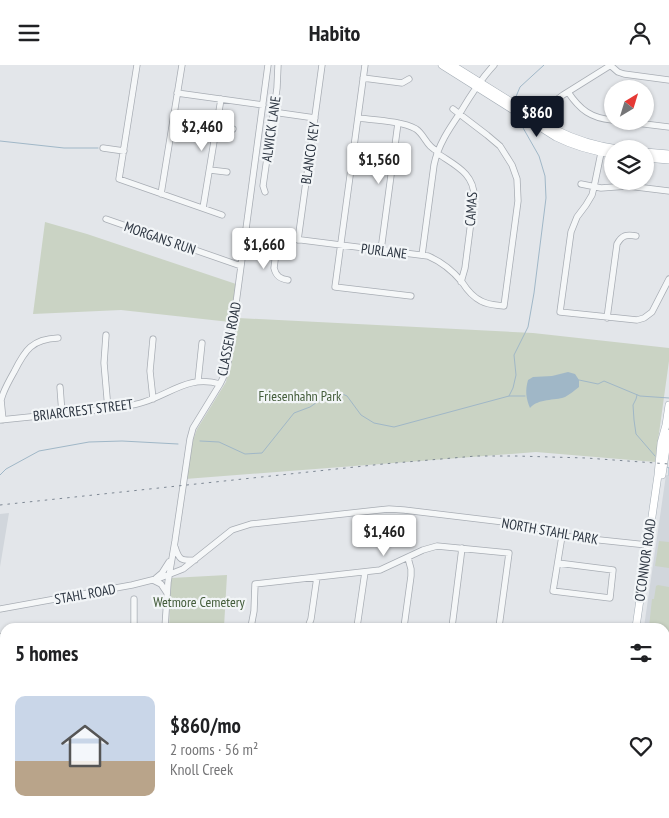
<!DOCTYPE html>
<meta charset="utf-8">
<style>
:root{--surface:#fff;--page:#f6f6f6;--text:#202124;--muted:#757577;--accent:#111827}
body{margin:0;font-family:"PT Sans Narrow",sans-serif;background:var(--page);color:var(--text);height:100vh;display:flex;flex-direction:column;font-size:19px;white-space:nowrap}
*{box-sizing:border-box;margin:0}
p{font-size:16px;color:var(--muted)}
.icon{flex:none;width:28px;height:28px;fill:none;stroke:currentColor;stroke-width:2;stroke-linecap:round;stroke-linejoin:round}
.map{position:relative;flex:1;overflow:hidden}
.details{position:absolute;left:0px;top:558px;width:670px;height:196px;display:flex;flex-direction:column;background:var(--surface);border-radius:15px 15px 0 0;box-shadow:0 1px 4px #0004}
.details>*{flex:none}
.needle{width:32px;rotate:38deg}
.tools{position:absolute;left:604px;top:15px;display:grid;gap:10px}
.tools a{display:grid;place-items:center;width:50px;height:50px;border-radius:50%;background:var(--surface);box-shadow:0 1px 4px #0004;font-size:25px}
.price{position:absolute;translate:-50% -42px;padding:0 11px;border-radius:5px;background:#fff;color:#222;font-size:16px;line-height:32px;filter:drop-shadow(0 1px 2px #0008)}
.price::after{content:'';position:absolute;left:50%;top:30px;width:15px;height:11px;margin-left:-8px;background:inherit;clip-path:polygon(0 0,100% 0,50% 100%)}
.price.current{background:var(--accent);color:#fff}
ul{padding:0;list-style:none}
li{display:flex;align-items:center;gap:15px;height:125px;padding:0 15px}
li span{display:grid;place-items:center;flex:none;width:140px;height:100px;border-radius:10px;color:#555}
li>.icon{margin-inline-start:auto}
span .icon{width:60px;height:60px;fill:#fffc;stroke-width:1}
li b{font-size:21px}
h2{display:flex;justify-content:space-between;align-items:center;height:60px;padding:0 15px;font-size:21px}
header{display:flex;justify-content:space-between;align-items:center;height:65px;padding:0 15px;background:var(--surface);font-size:22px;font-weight:600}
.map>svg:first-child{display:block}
.built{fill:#d1d6dc}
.green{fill:#cad3c4}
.water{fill:#a0b7c7}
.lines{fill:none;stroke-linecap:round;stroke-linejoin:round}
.stream{stroke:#a0b7c7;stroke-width:1}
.minor-casing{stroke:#a8adb4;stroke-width:7}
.major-casing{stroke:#a3acb5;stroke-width:8}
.minor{stroke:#f5f7f8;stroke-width:5.5}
.major{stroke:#fff;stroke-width:7}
.rail{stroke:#7d8793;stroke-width:1;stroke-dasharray:2.5 5;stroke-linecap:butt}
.labels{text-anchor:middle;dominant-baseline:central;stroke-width:4.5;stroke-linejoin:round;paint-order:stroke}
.street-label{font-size:14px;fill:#2c3541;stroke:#f2f5f7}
.park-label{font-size:14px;fill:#435c3a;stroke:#f2f5f7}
</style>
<header><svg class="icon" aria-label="menu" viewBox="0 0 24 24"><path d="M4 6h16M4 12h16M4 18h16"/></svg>Habito<svg class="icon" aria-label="person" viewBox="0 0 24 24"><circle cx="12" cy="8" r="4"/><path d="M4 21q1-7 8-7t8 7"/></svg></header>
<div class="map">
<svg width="669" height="753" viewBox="0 0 669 753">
<rect width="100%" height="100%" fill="#e3e6ea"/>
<path class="built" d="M666,410H669V736L665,735V562H644Z
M9,448L0,502V449Z"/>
<path class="green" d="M45,157L87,169L236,219L230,257L121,245L33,249Z
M238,253L533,268L669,283V296L655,397L536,387L185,414L190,384L197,364L226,317Z
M659,476L669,477V503L655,501Z
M227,510L224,562H169L171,513Z
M658,520L669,522V580L665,579V562H649L652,534H654L656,521Z"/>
<path class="water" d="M568,307L575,309L579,315V322C574,326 570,329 565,332C554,336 539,333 530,343C526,333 525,326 528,315L533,312L552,311Z"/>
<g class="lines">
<path class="stream" d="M515,34L520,22L544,0
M0,76L64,83H98
M579,315L598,319L604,316L640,331L669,333
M637,330L636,334L633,340L634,355L636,369L655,391
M509,331L513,323L516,310L514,290L528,262L534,228L546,133L545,111L539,91L518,54
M200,376L219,377L245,389L262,388L294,348L310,342L329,329L338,327L347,331L361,350L374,358L394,362L509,331H525
M667,402L669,403V410
M0,410L6,404L39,386L89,377L122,376L178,379
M0,641L5,645"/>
<defs>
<path id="minor" d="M137,0L119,114L222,150
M365,0L335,222L411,231
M610,0L618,7L624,9L669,15
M363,13L402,18L409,14
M568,27C580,45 591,53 612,55
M177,28L263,40
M273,47L315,53
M358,53C374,55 402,56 416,64C425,70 427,83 438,86
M620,56L669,62
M538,59L551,39L563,30L611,0
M217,61L233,64
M545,62L552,50L559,35
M103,83L124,86
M602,83L594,122L592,130L586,140L577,152L571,167L560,247L637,255L644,253L652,247L669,214
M437,88C454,100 475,108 474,133L465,203L461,217
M210,105L227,107
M581,119L601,123L628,121L669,126
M265,127L263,121L277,23L278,0
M161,129L182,0
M203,143L221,34
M106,154L241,201
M246,168L428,191C442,197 452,205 462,217C467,225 473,232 481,236C488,240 496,240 504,241L518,136L517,114L512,100L500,81L487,70L453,44
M278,172L274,203C276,211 280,214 288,215
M298,175L322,0
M381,185L398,58
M422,190L434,100C438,80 449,64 460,48C470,31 480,15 494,0
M607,253L617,179C622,170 627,169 636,171
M106,270L104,298L108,344
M198,316L202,278
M60,322L62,349
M153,334L150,306L153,274
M0,355C29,352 59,349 88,346C107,344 126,343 144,337C172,328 189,310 220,319
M3,355L1,335L3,329C6,321 10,314 14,307C25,285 32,274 58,273
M175,482C179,495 181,496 195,495
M558,498L613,505L610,533L553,526L562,471
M156,513L162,508L169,497
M153,515L161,519L167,528
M0,544L132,520L160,513L183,504L232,465L251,459L379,445L389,444L404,445L528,460L562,471L647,480
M134,562V534
M165,562L168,517L175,476L190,374L193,363L220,319L223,313L228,298L268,0
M251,562L254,546L255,519L380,505L423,485L437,481L509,488L499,562
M308,562L311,554L317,512
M357,562L365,507
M404,562L411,511V504L408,493
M452,562L462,483
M0,572L5,570
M0,599L5,603
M0,683L2,689L5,739
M6,749V753
M51,749V753
M126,753L127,749
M154,753L155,749
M412,753V749"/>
<path id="major" d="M442,0L556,72C574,81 592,86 612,89
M452,0L556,65C576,75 596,81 618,84
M645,87L669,89
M645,93L669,95
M662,410L667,377V368
M636,562L658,410L661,378L666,360L669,340
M665,743L669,744
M609,753L610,749"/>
</defs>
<use href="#minor" class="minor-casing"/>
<use href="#major" class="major-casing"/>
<use href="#minor" class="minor"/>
<use href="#major" class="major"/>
<path class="rail" d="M0,440L383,399L476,391H516L586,393L669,399"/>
</g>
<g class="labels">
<g class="street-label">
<text transform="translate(271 64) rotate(-82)">ALWICK LANE</text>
<text transform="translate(310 88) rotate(-82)">BLANCO KEY</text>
<text transform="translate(471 144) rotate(-86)">CAMAS</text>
<text transform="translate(160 173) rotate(19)">MORGANS RUN</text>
<text transform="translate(384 186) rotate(7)">PURLANE</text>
<text transform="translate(229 274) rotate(-79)">CLASSEN ROAD</text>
<text transform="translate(83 345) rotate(-7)">BRIARCREST STREET</text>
<text transform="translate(550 466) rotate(10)">NORTH STAHL PARK</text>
<text transform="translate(645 495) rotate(-82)">O'CONNOR ROAD</text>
<text transform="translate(85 529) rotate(-10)">STAHL ROAD</text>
</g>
<g class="park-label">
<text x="300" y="331">Friesenhahn Park</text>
<text x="199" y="537">Wetmore Cemetery</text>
</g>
</g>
</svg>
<div class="tools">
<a><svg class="needle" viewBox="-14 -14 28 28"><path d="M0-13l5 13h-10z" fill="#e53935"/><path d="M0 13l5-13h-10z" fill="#757577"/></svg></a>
<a><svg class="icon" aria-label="layers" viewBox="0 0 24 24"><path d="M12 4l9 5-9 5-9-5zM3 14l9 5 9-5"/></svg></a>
</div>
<b class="price current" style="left:537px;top:73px">$860</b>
<b class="price" style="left:202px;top:87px">$2,460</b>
<b class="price" style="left:379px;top:120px">$1,560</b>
<b class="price" style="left:264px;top:205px">$1,660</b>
<b class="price" style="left:384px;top:492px">$1,460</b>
<section class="details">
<h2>5 homes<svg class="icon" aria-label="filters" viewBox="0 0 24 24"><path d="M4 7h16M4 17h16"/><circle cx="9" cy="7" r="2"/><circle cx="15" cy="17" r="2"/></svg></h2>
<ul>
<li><span style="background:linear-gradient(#c9d6e8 65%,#b9a48a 0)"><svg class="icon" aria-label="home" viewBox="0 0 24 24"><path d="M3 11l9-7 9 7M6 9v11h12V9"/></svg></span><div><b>$860/mo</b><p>2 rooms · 56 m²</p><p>Knoll Creek</p></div><svg class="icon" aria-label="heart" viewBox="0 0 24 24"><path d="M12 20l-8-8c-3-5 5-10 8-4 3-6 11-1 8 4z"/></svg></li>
</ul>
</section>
</div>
